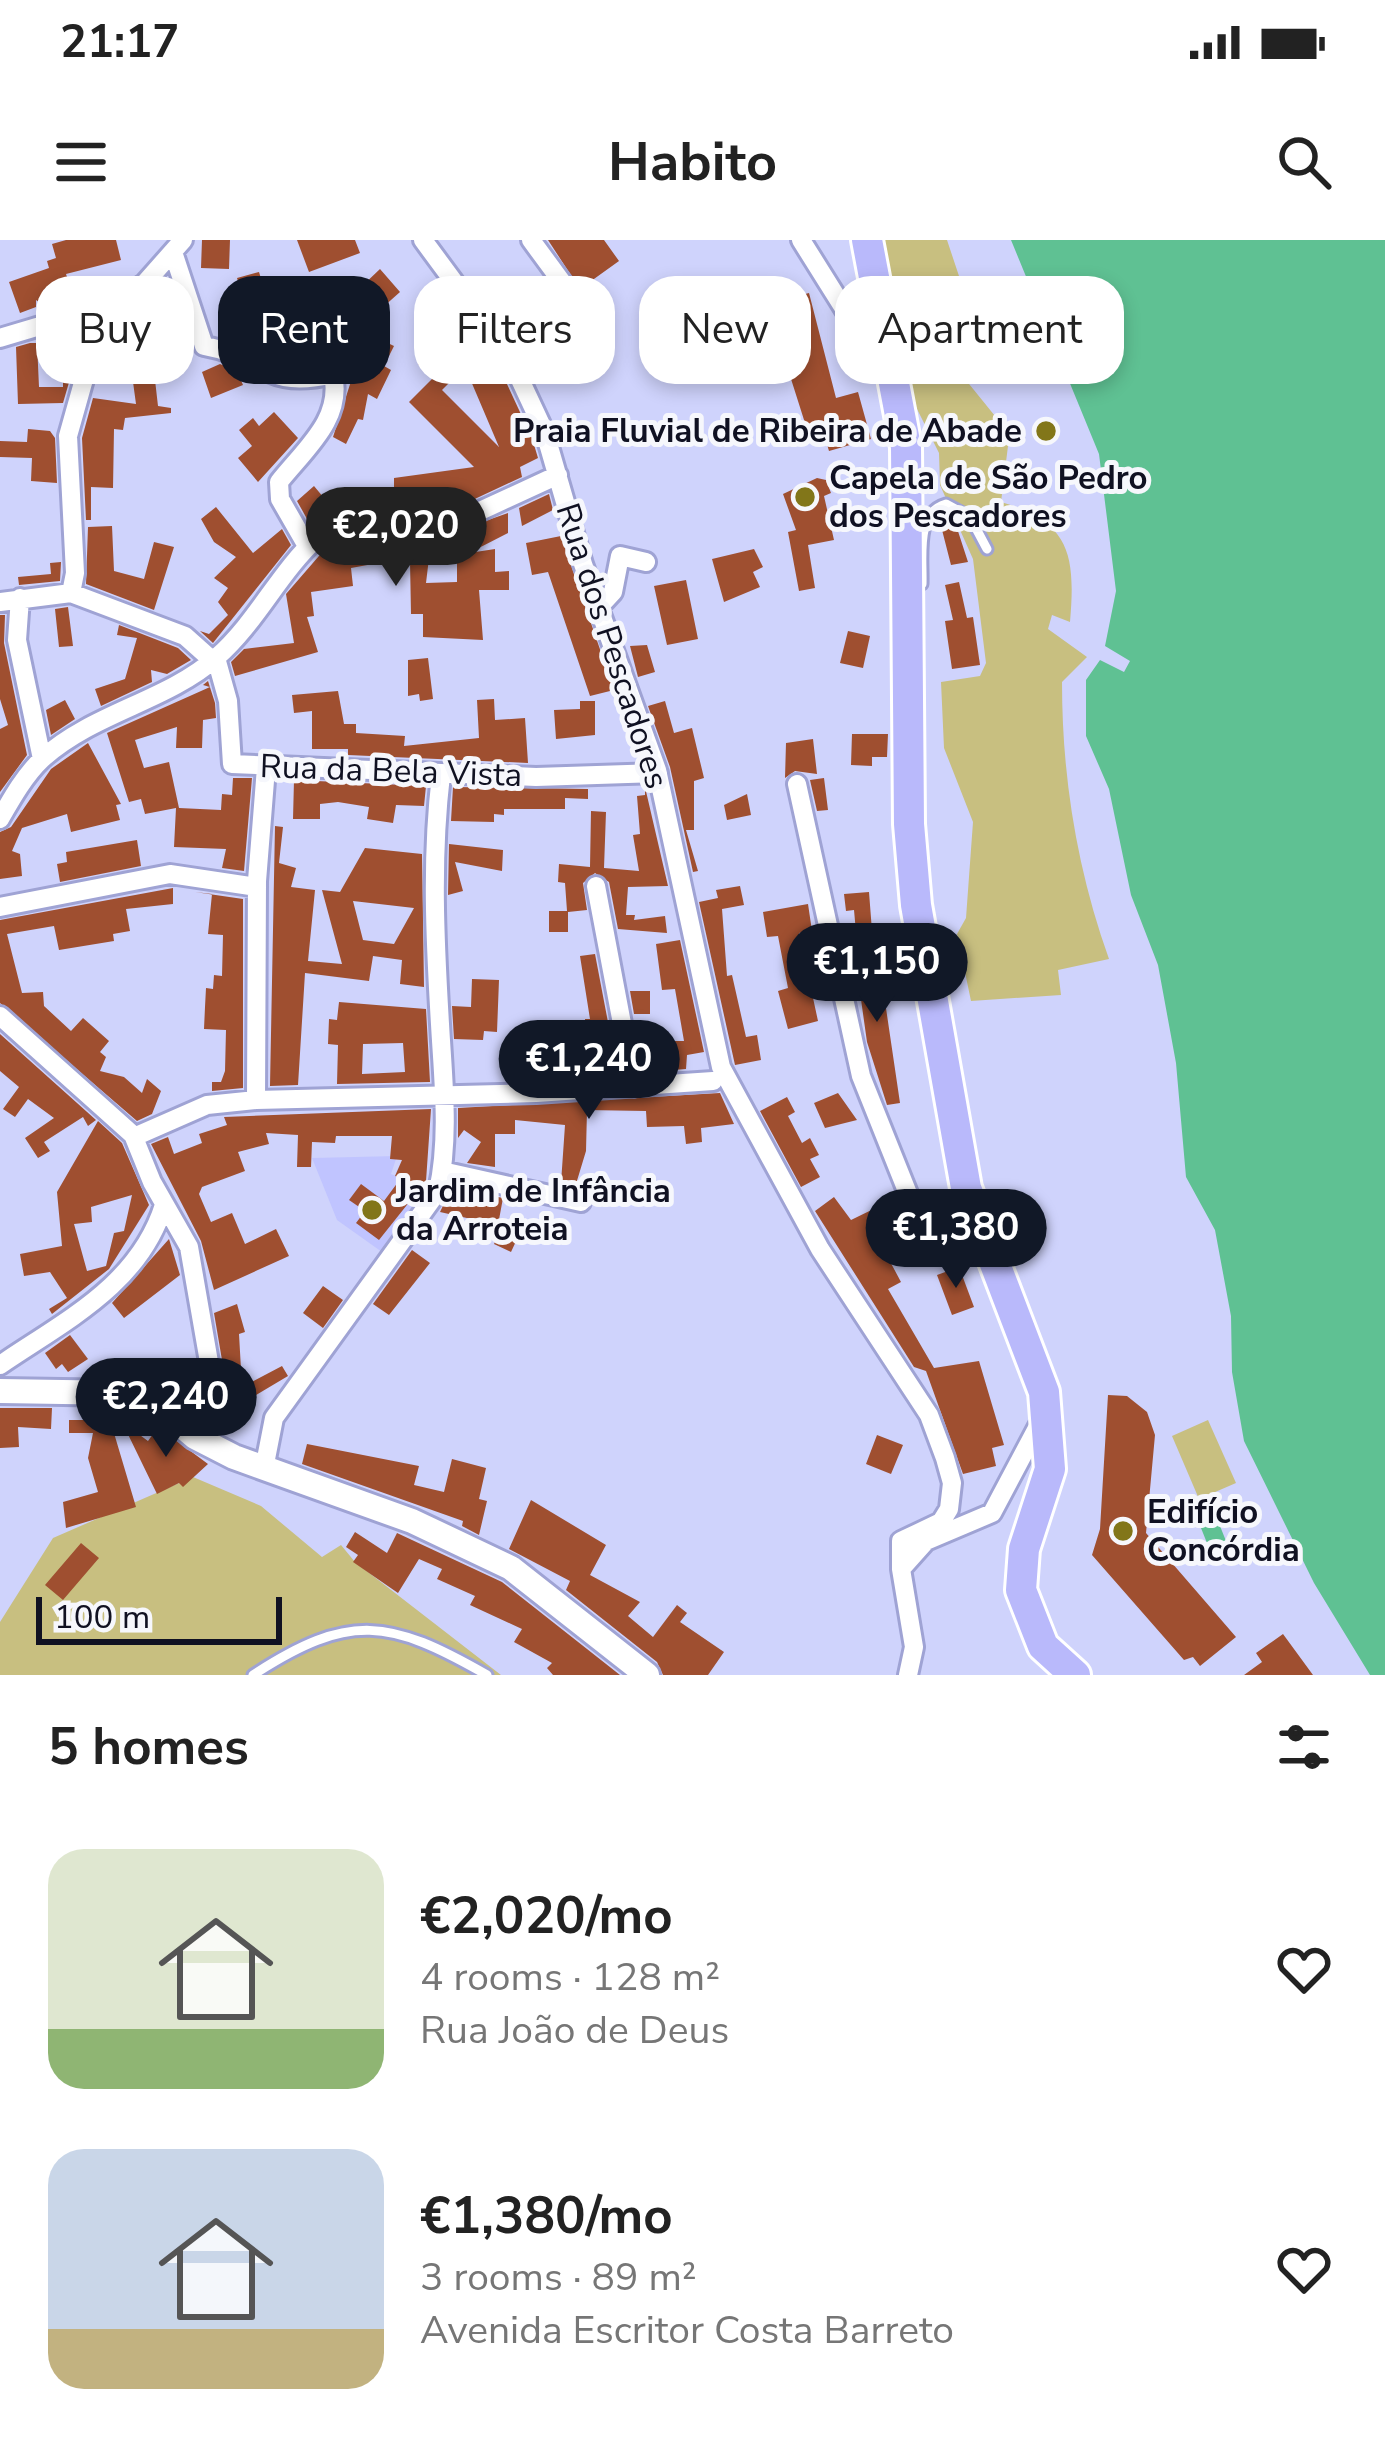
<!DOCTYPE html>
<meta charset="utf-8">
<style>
:root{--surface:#fff;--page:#f6f6f6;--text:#222;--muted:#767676;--accent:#111827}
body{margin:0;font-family:"Nunito Sans",sans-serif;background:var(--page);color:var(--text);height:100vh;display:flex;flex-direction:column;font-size:45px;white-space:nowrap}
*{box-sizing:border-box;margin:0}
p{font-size:39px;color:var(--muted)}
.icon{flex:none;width:66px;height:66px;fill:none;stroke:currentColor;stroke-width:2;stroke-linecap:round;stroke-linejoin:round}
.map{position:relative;height:1435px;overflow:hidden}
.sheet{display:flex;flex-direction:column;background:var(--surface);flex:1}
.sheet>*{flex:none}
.guide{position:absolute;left:36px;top:36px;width:1314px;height:108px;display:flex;gap:24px}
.scale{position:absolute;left:36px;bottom:30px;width:246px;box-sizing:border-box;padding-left:12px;border:6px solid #101122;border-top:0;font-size:33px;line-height:42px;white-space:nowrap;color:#101122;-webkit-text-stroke:9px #f6f7fc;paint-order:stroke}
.price{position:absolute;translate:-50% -102px;padding:0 27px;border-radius:42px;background:var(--accent);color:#fff;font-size:39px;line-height:78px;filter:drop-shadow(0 3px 6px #0008)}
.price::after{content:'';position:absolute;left:50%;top:72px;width:36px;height:27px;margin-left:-18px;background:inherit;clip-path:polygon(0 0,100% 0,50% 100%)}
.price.selected{background:#222;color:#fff}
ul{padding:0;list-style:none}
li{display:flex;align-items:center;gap:36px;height:300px;padding:0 48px}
li span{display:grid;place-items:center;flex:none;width:336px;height:240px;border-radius:36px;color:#555}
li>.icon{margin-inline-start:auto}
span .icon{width:144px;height:144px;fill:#fffc;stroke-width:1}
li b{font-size:51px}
h2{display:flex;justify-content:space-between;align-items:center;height:144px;padding:0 48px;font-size:51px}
.pill{padding:0 42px;border-radius:36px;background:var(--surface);box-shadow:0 6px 18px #0003;font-size:42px;line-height:108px}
.pill.selected{background:var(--accent);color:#fff}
.status{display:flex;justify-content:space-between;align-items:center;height:84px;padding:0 60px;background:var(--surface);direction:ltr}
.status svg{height:33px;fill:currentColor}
header{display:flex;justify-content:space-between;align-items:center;height:156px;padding:0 48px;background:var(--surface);font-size:54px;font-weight:700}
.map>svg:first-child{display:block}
.built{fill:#c0c4ff}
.green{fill:#c8bf80}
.water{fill:#5fc193}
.building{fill:#9f4f30;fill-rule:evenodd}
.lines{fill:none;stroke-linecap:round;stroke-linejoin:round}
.service-casing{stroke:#9fa3d4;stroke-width:15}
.minor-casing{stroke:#9fa3d4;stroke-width:24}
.tertiary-casing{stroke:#9fa3d4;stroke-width:30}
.primary-casing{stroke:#fff;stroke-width:36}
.service{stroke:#fff;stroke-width:9}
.minor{stroke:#fff;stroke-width:18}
.tertiary{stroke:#fff;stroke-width:24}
.primary{stroke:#b9b9fb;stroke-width:30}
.poi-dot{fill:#827619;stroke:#f6f7fc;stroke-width:4.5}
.labels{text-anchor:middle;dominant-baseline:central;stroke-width:10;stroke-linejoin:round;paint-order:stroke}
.poi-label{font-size:33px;font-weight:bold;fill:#101122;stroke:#f6f7fc;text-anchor:start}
.street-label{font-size:33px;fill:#101122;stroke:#f6f7fc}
</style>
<div class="status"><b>21:17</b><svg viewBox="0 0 49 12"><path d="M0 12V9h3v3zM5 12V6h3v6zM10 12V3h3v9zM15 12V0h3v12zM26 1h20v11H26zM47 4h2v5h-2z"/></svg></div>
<header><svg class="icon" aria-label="menu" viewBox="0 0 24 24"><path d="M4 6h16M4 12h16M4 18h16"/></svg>Habito<svg class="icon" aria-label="search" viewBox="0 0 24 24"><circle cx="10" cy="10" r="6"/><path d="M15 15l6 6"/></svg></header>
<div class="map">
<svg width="1385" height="1435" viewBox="0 0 1385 1435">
<rect width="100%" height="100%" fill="#cfd3fc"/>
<path class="built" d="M397,916L391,934L425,947L382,1012L337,980L312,918Z"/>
<path class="green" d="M881,0H947L962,45L961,134L995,176L1008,206L1001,262C1069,282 1076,313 1070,382L1052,375L1048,389L1087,417L1062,442C1062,538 1077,629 1109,719L1058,730L1061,755L971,761L957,694L966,678L973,582L944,508L941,442L980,436L986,423L973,319L940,245L939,213L912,159Z
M1208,1180L1236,1243L1199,1259L1172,1196Z
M193,1237L261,1266L322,1317L341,1305L355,1322L501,1435H0V1382L53,1298Z"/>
<path class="water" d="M1011,0H1385V1435H1370L1314,1343L1244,1201L1232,1132L1231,1076L1215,990L1186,937L1176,823L1158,725L1131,655L1109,549L1086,496V440L1100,420L1124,432L1130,421L1105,406L1116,351L1099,214Z
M1216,1276L1228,1306L1211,1313L1199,1283Z"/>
<path class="building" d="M66,0H116L121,20L66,34L69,43L43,50L49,69L36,60V67L20,73L9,42L49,28L47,21L56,18L52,4Z
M202,0H230L229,29L201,28Z
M297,0H355L360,13L309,32Z
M548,0H604L619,21L580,49Z
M380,29L400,52L382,68L389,76L369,94L394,106L384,126L391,130L377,159L368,154L363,180L358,179L346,204L333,197L353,135L346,131L358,113L383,122L338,69Z
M259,32L263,45L241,51L237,38Z
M495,41L512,71L502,77L508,93L477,51Z
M302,51L312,63L271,97L267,87L237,96L271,67L276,73Z
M809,53L836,158L858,152L871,199L829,211L825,198L811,202L785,120L780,121L773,94L764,97L756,67Z
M182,82L191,110L169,117L166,106L157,109L152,92Z
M476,95L500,129L532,198L538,218L520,227L522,237L464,264L379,271L311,286L297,261L314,246L329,264L339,262L340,266L394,257V238L474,227L409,162L433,138L418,124ZM465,127L499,207L442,150Z
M314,96L342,106L331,121L306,118Z
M30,103H37L39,147H63V132H72L63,163L18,164L16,107Z
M220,124L237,131L243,145L211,158L202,132Z
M155,140L158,166L171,168V173L125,178L123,190L114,189L113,248L91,247V280H86L82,198L93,158L136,164L133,142Z
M274,172L298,198L258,242L238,218L252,206L239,190L253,178L259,186Z
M28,189L50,191L55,198L57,243L31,241L32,218L0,217V201L27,202Z
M817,238L826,240L831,253L824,256L834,300L808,305L815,348L799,351L788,292L796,290L783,254Z
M549,254L553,270L522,286L519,268Z
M216,267L253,313L282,289L291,305L213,403L200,391L209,394L228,375L218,362L228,348L214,338L236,317L214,302L201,279Z
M508,273V293L469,313L495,309V332L509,331V350H479L483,400L423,397V374H411L410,321L384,322L351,328L353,346L311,352L314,376L307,377L318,412L235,436L231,422L244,409L294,403L286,354L325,309L432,293L426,343L457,342V291Z
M955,282L968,322L951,325L941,286Z
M112,286L114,331L144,339L154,302L174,307L154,370L86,344L88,287Z
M561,296L614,450L590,456L548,332L532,335L526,303Z
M754,309L763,327L753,332L760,347L724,362L712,319Z
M61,322L60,341L19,345L18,337L51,334L50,323Z
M686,340L698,399L667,405L654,346Z
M959,342L967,378L973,377L980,425L952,429L945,381L953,380L945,345Z
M68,367L73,406L59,407L55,369Z
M0,375H5L4,403L27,515L0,552V489L8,485L0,459Z
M119,385L178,408L191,420L167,434L151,430L152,442L101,466L95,449L125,439L137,398L117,395Z
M848,391L870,396L863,428L840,423Z
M647,405L655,432L638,437L630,406Z
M428,418L433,459L420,461L419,454L408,456V420Z
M208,441L215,463L216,478L203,480L202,508H176L177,487L135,500L144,528L169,522L179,568L221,570L222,554L232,555L233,538H252L244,631L222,628L226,609L174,607L176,568L145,574L141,559L129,562L107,493L210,447L203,445Z
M338,451L344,484H356V493L405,496L404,506L479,498L477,460L494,459L495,480L525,478L528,523L348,515V509H312V471L294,473L292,455Z
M65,460L75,479L51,495L46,470Z
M580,461H595V495L556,499L554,470L580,469Z
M665,461L674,493L692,488L704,538L694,541V590H686L698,631L693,632L670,527L648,466Z
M852,494H888L887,517H872V526L851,525Z
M813,499L817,534L795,531L785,538L786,503Z
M88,503L121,564L116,565L120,580L71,592L67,574L22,588L12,611L20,614L22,636L0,639V592L11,587L51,529Z
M824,538L828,570L817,571L810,540Z
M294,540L426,546L424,566L396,565L393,583L367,579L369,567L338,562L320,564V579H293Z
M453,547L588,549V559L565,558V569H504V575L494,574V582L451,581Z
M645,547L668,646L628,647L626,675H635L634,680L665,676L667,693L618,689L609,642L595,633L583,643L587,670L568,672V692H549V671H567L565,643L558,642L559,624L590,627L591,571L606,572L604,628L639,631L633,595L640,594L637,556L645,555Z
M747,554L751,575L727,580L724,565Z
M275,586L283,587L279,623L296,628L291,647L315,650L308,721L342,724L322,650L340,652L365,608L422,614L424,747L400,744L402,720L373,716L369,741L305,733L298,845L270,846ZM353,661L414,668L394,704L363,700Z
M137,600L141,626L60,642L57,624L67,622L66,612Z
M449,604L503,610L502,631L455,622L463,651L448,655Z
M740,646L744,665L722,669L727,736L732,735L746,797L757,795L761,820L735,825L699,662L718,658L716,650Z
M173,648V664L126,669L130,691L113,694L114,701L59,710L54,686L7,694L22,753L43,752L44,766L71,791L83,778L109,801L100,812L106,817L100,831L124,837L142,853L147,839L161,851L152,874L137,881L0,763V680Z
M195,652L243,659V848L212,851V842H221L225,831L226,790L204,789L205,767L206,748L213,749L214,735L222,736L223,695L208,694L212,654Z
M869,652L872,691L856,692L854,670L846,671L844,654Z
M808,664L812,691L799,693L818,781L788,789L778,751L788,748L778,696L767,697L763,672Z
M680,700L704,812L687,815L686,829L645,832L639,801H684L675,749L662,750L656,704Z
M595,714L611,798L599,799L602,834H618L549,839L550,826L581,829L578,794H586L585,779H590L580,716Z
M878,714L900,863L887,865L867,802L855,717Z
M472,739L499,740L497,792L484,791L483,800L454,799L452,766L471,767Z
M630,751H650V774H634Z
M339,762L426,769L430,842L337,844L338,805L328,804L329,779L337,780ZM403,803L405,832L362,834L363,804Z
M0,794L96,880L88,886L83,877L44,902L50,911L38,918L25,898L54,878L28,859L15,877L3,869L19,847L0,831Z
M720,853L734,884L701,888L702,902L686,904L684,886L647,887L646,871L587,870L586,911L576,944L561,943L565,885L515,880V894H495V927L467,923L481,902L464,890L458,898V868Z
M838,853L857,880L825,888L814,863Z
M787,857L795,872L788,876L802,903L810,898L819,915L810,919L820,937L801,947L760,871Z
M431,869L426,941L379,1000L356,983L365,971L349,960L361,944L384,961L401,938L395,936L402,920L390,919L392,896H336L335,903L312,902L311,927H297L298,895L266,893L269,904L238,912L245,931L202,947L199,954L211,982L232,973L245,1004L276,989L289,1016L214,1050L201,1001L151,904L168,897L174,914L202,903L199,894L227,885L224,877Z
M98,881L122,903L149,965L109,1029L52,1074L49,1069L67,1058L50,1032L24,1036L20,1014L62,1006L57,952ZM132,955L124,991L114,993L106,1026L87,1031L74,984L92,982L91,967Z
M452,947L503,958L498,985L440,972Z
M834,957L851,980L894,959L904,992L878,999L901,1042L888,1049L934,1128L979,1121L1004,1205L992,1208L996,1226L963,1234L926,1131L914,1127L815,971Z
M502,988L518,997L511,1012L494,1004Z
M169,999L180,1035L124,1078L112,1063Z
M412,1010L430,1023L389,1075L373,1064Z
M959,1027L974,1067L952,1075L937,1035Z
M323,1046L343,1060L323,1088L303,1073Z
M237,1064L245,1092L239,1094L242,1147L282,1126L288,1136L251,1158V1164L243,1163V1177L222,1176V1120L214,1073Z
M70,1095L88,1119L68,1132L62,1124L56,1129L45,1113Z
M180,1135H195V1175L168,1152L180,1153Z
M1108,1155L1127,1156L1147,1172L1155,1195L1146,1293L1236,1397L1200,1426L1193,1417L1184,1420L1092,1315L1100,1289Z
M0,1168H52L51,1189L18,1187L19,1207L0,1208Z
M95,1169L135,1173L111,1183L136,1267L66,1288L63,1262L98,1252L88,1218L93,1193H69V1180H95Z
M122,1182L148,1201L158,1187L208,1224L183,1247L179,1243L157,1254Z
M877,1195L903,1205L891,1234L866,1224Z
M307,1204L419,1226L414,1245L444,1252L452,1219L486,1228L479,1259L487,1261L479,1295L462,1286L463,1281L302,1224Z
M531,1260L606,1305L590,1335L640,1362L628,1376L653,1397L677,1365L687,1373L680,1382L724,1412L708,1435H663L657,1422L566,1350L570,1341L509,1309Z
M355,1292L387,1313L397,1293L502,1342L620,1435H553L547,1428L552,1423L514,1402L522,1389L470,1365L475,1356L437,1339L442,1329L419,1319L398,1353L353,1322L358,1315L346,1307Z
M81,1303L99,1318L63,1360L45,1345Z
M1283,1394L1313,1435H1244L1262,1422L1256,1413Z"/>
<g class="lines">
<defs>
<path id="service" d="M333,134L350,110
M922,344C923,317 915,273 946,264L970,277L987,309
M253,1435C350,1372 389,1379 487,1435"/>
<path id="minor" d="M423,0L510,118L545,193L583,324L657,530L721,827L820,1009L929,1175L945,1218L952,1243L949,1269L941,1282L901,1301V1329
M531,0L567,49
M801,0L883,131
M173,12L204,106C263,116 263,151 333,134C343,179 306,208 279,242L280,259L307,306
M40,86L69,102L88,125L68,196L75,333L71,353
M0,98L117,63L145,43L183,0
M20,358L17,400L42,519
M0,362L71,353L185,396L213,421
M600,366L613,352L620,316L646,322
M216,418L228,461L232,524L536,537L658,533
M797,544L861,836L913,966L922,979L943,982L974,971
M0,579C12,558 25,535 42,519C94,472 166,462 217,417C257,382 279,332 318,297L380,284L467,277L558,235
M596,646L634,847
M0,667L170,634L257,647
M0,776L133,895L152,942L189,1007L209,1122L208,1205
M256,860L257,641L266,528
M134,897L207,865L256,860L536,853L713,841
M442,931L581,962
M0,1125C66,1080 139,1045 164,965
M264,1229L274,1178L438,951C450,897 443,839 440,784C435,700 431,619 441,535
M908,1435L914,1407L901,1329L926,1301L992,1273L1044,1175"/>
<path id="tertiary" d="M0,1151L125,1153L151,1160L195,1197L234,1217L412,1281L511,1328L647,1435"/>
<path id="primary" d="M867,0L906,207L909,584L916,665L966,948L1044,1152L1050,1229L1024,1309L1021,1350L1043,1406L1075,1435"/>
</defs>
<use href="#service" class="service-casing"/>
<use href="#minor" class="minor-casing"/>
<use href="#tertiary" class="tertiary-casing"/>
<use href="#primary" class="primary-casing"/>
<use href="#service" class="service"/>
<use href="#minor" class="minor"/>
<use href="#tertiary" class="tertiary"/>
<use href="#primary" class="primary"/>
</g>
<g class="poi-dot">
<circle cx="1046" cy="191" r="12"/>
<circle cx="805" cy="257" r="12"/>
<circle cx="372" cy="970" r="12"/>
<circle cx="1123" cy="1291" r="12"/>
</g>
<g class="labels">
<g class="poi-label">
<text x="1022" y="191" text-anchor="end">Praia Fluvial de Ribeira de Abade</text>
<text x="829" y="238">Capela de São Pedro<tspan x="829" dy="38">dos Pescadores</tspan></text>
<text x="396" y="951">Jardim de Infância<tspan x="396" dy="38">da Arroteia</tspan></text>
<text x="1147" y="1272">Edifício<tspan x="1147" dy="38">Concórdia</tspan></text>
</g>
<g class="street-label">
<text transform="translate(612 406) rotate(72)">Rua dos Pescadores</text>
<text transform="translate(391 531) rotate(2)">Rua da Bela Vista</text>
</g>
</g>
</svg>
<div class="scale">100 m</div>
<b class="price selected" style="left:396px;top:349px">€2,020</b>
<b class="price" style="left:877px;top:785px">€1,150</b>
<b class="price" style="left:589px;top:882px">€1,240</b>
<b class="price" style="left:956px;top:1051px">€1,380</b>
<b class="price" style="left:166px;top:1220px">€2,240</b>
<div class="guide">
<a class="pill">Buy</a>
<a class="pill selected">Rent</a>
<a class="pill">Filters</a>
<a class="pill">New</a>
<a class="pill">Apartment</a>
</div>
</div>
<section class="sheet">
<h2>5 homes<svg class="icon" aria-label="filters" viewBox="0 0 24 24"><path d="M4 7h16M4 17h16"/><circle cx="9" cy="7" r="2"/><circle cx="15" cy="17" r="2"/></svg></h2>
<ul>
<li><span style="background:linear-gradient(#dfe7d0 75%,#8fb573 0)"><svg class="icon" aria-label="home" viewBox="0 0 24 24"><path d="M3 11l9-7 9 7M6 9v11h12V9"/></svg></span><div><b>€2,020/mo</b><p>4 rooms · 128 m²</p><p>Rua João de Deus</p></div><svg class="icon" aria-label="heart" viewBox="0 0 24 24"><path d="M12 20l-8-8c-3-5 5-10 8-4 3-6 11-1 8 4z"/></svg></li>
<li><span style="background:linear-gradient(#c9d6e8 75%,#c2b280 0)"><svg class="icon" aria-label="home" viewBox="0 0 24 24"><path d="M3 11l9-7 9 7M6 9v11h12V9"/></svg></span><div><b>€1,380/mo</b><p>3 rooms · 89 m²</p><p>Avenida Escritor Costa Barreto</p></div><svg class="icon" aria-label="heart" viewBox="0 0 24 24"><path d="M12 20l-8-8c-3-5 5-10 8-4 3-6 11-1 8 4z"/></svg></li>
</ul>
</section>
